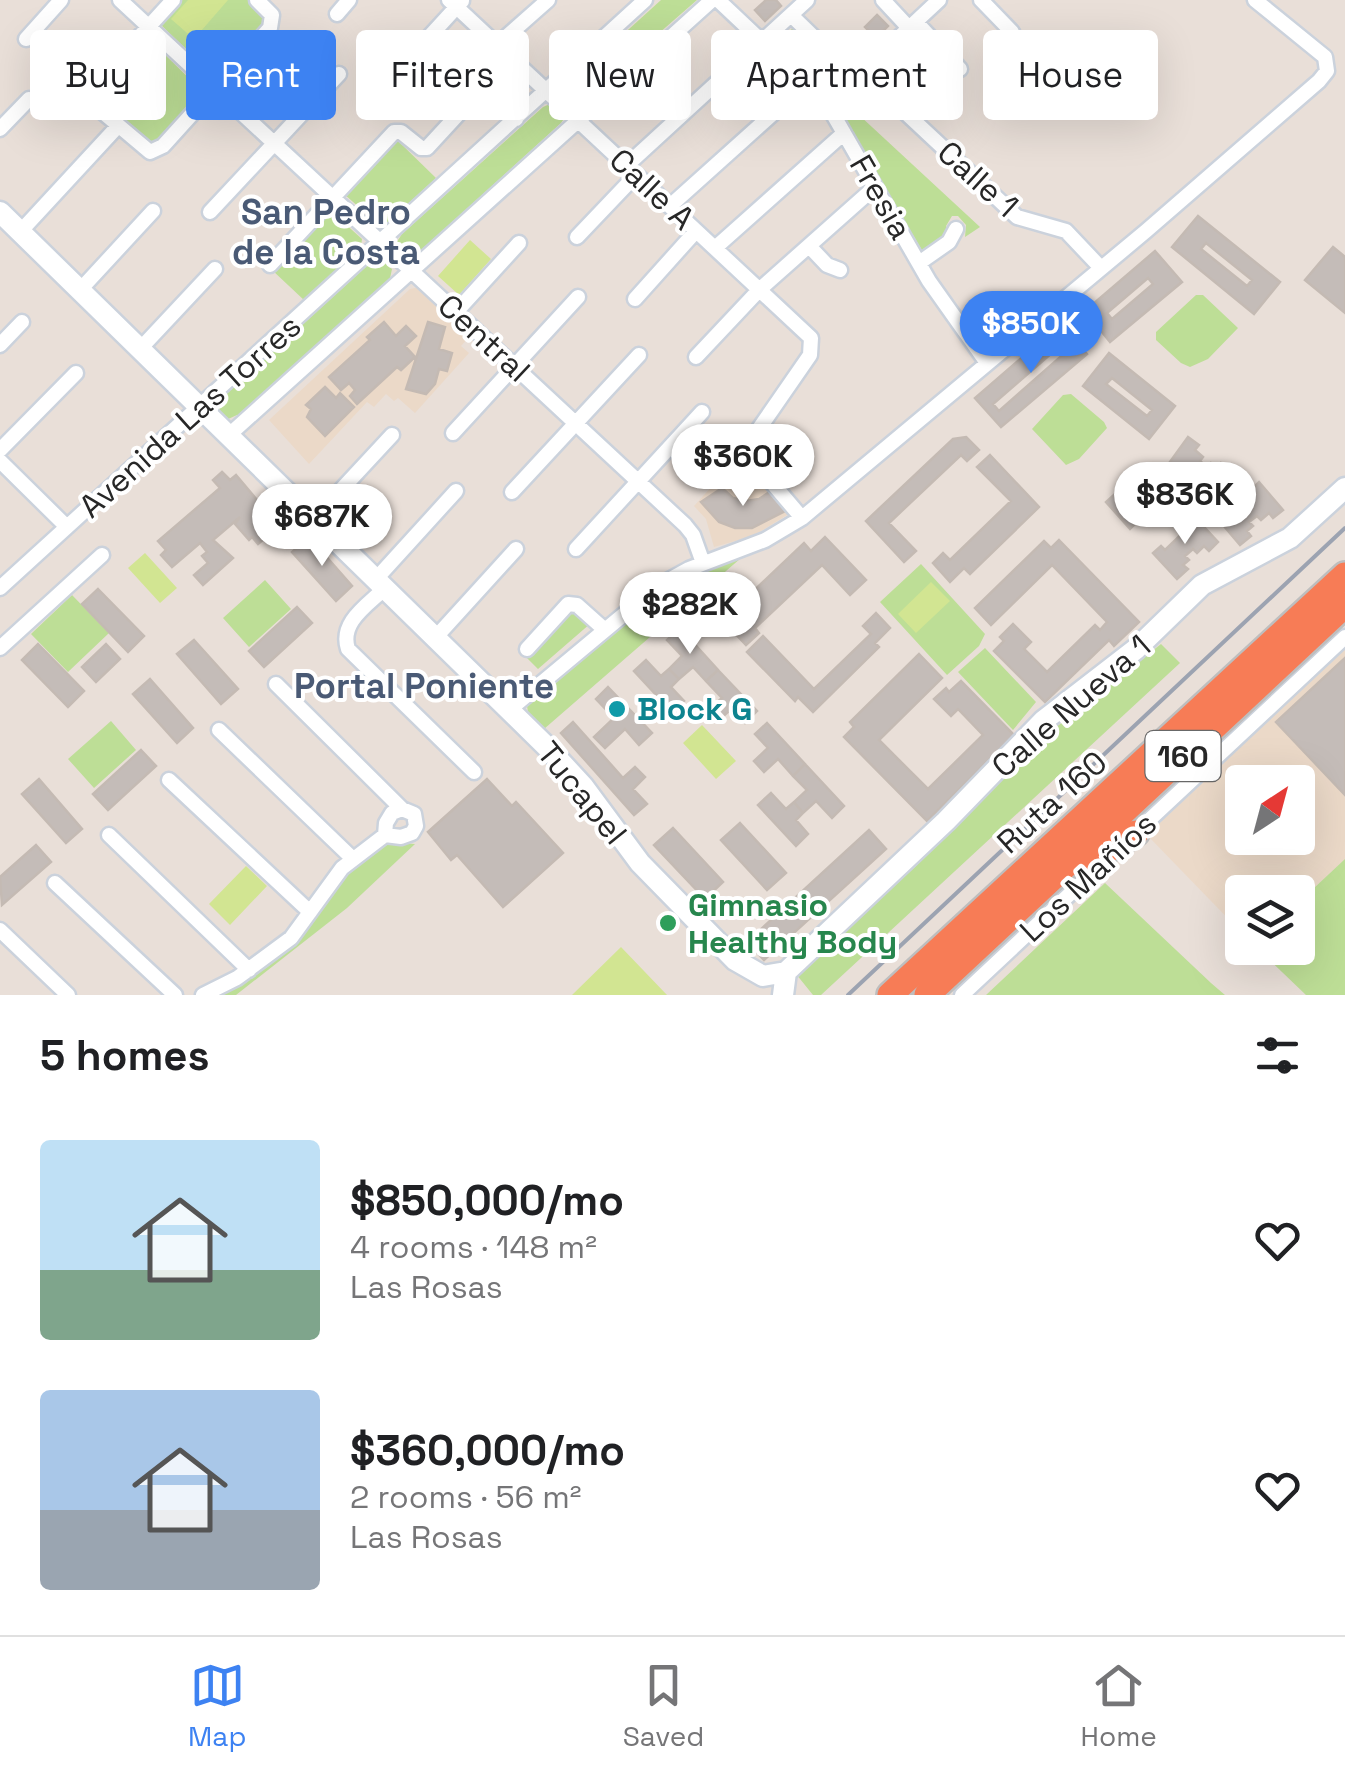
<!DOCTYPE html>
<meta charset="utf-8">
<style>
:root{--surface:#fff;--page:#f2f2f2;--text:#202124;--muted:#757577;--line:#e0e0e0;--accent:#3d82f2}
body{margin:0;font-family:"Space Grotesk",sans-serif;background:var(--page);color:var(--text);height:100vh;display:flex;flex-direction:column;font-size:38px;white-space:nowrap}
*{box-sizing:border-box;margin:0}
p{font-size:32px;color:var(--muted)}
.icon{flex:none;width:55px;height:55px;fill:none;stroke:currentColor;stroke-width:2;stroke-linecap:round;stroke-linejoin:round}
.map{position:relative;height:995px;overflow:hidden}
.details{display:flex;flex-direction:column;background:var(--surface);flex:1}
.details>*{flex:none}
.hud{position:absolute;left:30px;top:30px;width:1285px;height:90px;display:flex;gap:20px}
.needle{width:65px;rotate:36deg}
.fabs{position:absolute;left:1225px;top:765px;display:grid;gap:20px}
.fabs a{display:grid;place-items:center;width:90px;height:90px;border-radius:10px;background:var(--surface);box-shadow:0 10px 40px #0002;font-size:50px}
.price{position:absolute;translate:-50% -85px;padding:0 22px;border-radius:35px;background:#fff;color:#222;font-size:32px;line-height:65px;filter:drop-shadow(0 2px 5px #0008)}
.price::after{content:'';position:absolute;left:50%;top:60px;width:30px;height:22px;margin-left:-15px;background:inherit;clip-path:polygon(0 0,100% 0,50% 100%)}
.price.current{background:var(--accent);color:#fff}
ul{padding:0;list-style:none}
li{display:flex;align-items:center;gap:30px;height:250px;padding:0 40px}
li span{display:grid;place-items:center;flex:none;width:280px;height:200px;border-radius:10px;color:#555}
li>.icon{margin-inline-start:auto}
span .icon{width:120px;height:120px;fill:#fffc;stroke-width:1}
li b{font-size:42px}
h2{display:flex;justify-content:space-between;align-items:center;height:120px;padding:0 40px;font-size:42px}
.chip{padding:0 35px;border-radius:10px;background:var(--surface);box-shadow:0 10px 40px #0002;font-size:35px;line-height:90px}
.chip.current{background:var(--accent);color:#fff}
.tabs{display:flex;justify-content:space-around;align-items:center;height:140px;border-top:2px solid var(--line);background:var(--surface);font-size:28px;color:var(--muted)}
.tabs a{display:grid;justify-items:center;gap:5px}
.tabs .current{color:var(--accent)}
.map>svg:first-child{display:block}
.education{fill:#ebd9c8;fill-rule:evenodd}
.green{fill:#bdde96}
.pitch{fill:#d2e592}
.building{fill:#c4bcb8;stroke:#c4bab3;stroke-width:2.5;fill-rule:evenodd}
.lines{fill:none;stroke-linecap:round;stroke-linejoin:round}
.street-casing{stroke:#cbd2dc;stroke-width:19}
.secondary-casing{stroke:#cbd2dc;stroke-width:25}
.highway-casing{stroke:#bebebe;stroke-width:30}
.street{stroke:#fff;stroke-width:14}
.secondary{stroke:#fff;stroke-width:20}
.highway{stroke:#f77c56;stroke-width:25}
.rail{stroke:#9ca3b1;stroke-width:4}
.culture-dot{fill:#0f9aa8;stroke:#fff;stroke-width:4}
.leisure-dot{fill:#2e9e5b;stroke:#fff;stroke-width:4}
.labels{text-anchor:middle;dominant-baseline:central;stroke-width:8;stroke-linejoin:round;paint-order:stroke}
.shield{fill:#fff;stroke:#686868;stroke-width:2.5}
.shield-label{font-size:30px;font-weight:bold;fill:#272727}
.street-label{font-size:32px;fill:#272727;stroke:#fff}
.culture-label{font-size:32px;font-weight:bold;fill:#0d838f;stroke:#fff;text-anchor:start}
.leisure-label{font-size:32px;font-weight:bold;fill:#27864d;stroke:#fff;text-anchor:start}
.neighbourhood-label{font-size:35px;font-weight:bold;fill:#4a5a75;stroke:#fff}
</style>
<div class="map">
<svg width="1345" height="995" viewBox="0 0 1345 995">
<rect width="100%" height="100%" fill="#e9dfd8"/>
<path class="education" d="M420,287L471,335L461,346L469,353L415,413L398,398L394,401L386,394L374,407L367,402L309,464L269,420L410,289Z
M737,447L792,512L753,536L714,547L706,519L694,506L714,484L709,477Z
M1345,645V859L1298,903V892H1242V933L1147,835ZM1242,782H1298V838H1242Z"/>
<path class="green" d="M181,0H249L265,14L262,27L215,77L159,23Z
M661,0H697L580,102L573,103L563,95L564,88Z
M793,28L846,77L838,84L839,91L848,98L845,102L980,227L965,237L966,225L958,216H952L946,226L950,234L923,252L836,106L825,91L776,44Z
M148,38L203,92L190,111L187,109L154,145H149L95,97Z
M552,103L566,116L561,123L417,254L409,256L396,243L402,234L543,107Z
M396,139L436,178L386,224H378L344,194Z
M330,210L362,239L361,246L305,301L272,270Z
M381,260L392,269L389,283L240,418L237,415L226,420L219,412L221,399L370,263L372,265Z
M1196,295H1203L1238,328L1208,359L1190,367L1181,363L1156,340V332Z
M1071,394L1104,422L1107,428L1079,459L1066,465L1032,429L1063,395Z
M741,558L544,729L528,712L527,706L532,701L659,595L689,575Z
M921,564L985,634L979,646L947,675L880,602Z
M265,580L291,609L249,647L223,618Z
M72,595L109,633L68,672L31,634Z
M568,607L591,623L538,669L525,656Z
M1161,644L1180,663L821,995H813L796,974L916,866L1050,732Z
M985,648L1036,702L1013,730L958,672Z
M111,721L136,750L94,788L68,759Z
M384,842L415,844L347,908L236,995H215L253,975L301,937L347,871Z
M1345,859V995H1306L1257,948H1298V903Z
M1105,883L1211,983L1225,995H986Z"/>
<path class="pitch" d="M188,0H228L194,39L171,19Z
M470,240L491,259L459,295L438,276Z
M145,553L177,588L160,603L128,568Z
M931,582L950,601L916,633L898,614Z
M702,725L736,761L716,779L683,743Z
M246,866L267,886L230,925L209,904Z
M621,947L667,995H572Z"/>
<path class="building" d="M766,0H776L781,6L765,21L755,10Z
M877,15L888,26L876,38L865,27Z
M857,35L868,46L856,58L844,46Z
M1198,216L1280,282L1254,314L1172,247ZM1206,243L1252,280L1247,286L1201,249Z
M1333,247L1345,257V313L1305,280Z
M1155,251L1182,282L1110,342L1085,311ZM1148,278L1153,284L1112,319L1107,313Z
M384,322L396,336L406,326L416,336L405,346L415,357L401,370L397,367L357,404L350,396L355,390L349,383L341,390L329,377L370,340L367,337Z
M428,322L445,327L439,349L452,353L447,371L439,369L435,384L426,394L406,389Z
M1061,324L1087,354L1001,427L975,398ZM1060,346L1066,352L999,411L993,404Z
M1109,353L1175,406L1149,439L1083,386ZM1112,378L1152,410L1147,416L1106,384Z
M325,387L336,398L340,393L354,407L325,436L307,417L311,409L306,405Z
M966,437L979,450L967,461L961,455L889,523L916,551L904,562L866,521L953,439Z
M1188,437L1199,445L1195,450L1203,457L1200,461L1208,468L1211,463L1218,468L1221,463L1233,471L1212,499L1203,493L1206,488L1179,468L1176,473L1167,466Z
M990,455L1039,507L970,574L964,568L950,582L933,563L943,553L950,560L1011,501L977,467Z
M1146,465L1171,492L1163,499L1159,495L1134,517L1138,521L1130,529L1106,502L1116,493L1121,498L1126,493L1130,497L1138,490L1134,485L1141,478L1137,473Z
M222,472L230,480L236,475L279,526L258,544L252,537L249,540L235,524L240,517L213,540L233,558L203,585L194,575L208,563L202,556L207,552L200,543L172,567L161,555L166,550L158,541L220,488L213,480Z
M1259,482L1283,510L1273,518L1269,513L1261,520L1257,516L1249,522L1253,526L1247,531L1251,536L1240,545L1217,518L1225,511L1229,516L1255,494L1251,490Z
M722,488L733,498L746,501L759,499L771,491L787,510L752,528H735L719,522L701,502Z
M1193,515L1218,542L1209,551L1204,546L1197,553L1193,549L1185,556L1189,560L1183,565L1188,569L1177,579L1153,553L1161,546L1165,550L1189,527L1185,523Z
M309,537L352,586L336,601L292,552Z
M825,537L866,580L850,595L822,565L755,628L759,633L746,645L728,626L746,608L741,603L804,543L811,551Z
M1059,540L1139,622L1114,646L1109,640L1045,702L994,651L1004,641L1000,637L1013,624L1031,642L1024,649L1047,672L1095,625L1100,630L1107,622L1052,565L991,625L975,608L1044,541L1051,548Z
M98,589L144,636L128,652L82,604Z
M297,607L312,623L264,667L249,651Z
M876,613L890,628L875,643L879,647L813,712L798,697L795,701L747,652L763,636L814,689L871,634L863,626Z
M680,628L718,670L706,681L693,667L679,679L669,669L682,656L667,640Z
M194,640L238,689L221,704L177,654Z
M38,644L84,691L68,707L22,660Z
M106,644L120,659L96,682L82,667Z
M919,654L942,678L879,740L928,789L983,735L958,709L951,716L934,699L946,688L949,692L961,681L1014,735L927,821L844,737L854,727L850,722Z
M1345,658V795L1276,722Z
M646,660L661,676L669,669L679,679L671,687L684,701L672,712L634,671Z
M718,670L757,711L745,723L731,709L718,721L708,710L722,698L706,681Z
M150,679L193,728L177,743L133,694Z
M608,687L652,733L639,745L625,729L605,748L594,737L614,718L596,699Z
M573,722L623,778L635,767L645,777L633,789L647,804L634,815L561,733Z
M767,723L805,764L793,776L778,759L764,772L754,761L768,748L755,734Z
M141,750L156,766L108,810L93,794Z
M805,764L844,806L832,818L816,801L803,813L794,802L807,790L793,776Z
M39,779L82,829L66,843L22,794Z
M487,779L512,806L516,802L563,853L503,907L457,855L451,860L428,832Z
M771,793L786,809L794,802L803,813L796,820L808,834L796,846L758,805Z
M740,823L786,873L767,890L721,840Z
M673,828L723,882L705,899L654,845Z
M869,830L886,849L764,960L747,942Z
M36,845L51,862L2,905L0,877Z"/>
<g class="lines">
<defs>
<path id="street" d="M120,0L685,525L693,535L703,563
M173,0L89,92L93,104L150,152L163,146L270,28L272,15L257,0
M449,0L811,338L810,355L747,446L751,458L802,518
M718,0L826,102L929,281L987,363
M883,0L909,28
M981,0L1012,32
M337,14L349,0
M791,15L856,78
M916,22L960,69
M26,39L61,0
M497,45L548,0
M397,72L462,1
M862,72L1017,217L1066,231L1101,268
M847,86L939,0
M0,129L29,99
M626,166L807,0
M670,206L807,83
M210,212L339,74
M20,232L118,126
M577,237L636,175
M809,246L827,265L840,270
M715,248L844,133
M919,263L949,242L956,229
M270,265L394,132H401L421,148H427L474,97L482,93L491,96L516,119
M80,290L153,211
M635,299L696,231
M456,312L519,243
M0,345L22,322
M140,349L215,269
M696,357L759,290L875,187
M453,433L578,297
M229,435L712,0
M0,450L76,373
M0,461L67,527
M512,492L639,355
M314,519L392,435
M576,549L702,412
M376,579L456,491
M0,588L645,0
M385,588C368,605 339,622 348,649L474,772
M436,637L516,549
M0,648L102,555
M527,649L568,604L577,605L605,630
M276,684L402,809
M509,710L658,586L689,569L765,540L802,518L1146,231L1319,81L1327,71L1325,57L1255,0
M219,730L352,858
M169,780L310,912
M109,835L249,970
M1131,837L1345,637
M55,883L175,995
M0,930L68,995
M203,995L237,978L291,938L342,868L385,835L401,837L412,833L416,826L414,814L402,809L392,813L386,823L385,835
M962,995L1104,862"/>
<path id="secondary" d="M0,212L547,747L583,786L640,863L735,960L763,976L786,972
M783,995L786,972L946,821L1043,721L1136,649L1202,585L1290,538L1345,488"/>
<path id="highway" d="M1082,865L1136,833
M890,995L1345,575
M927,995L1345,605"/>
</defs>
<use href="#street" class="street-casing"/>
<use href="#secondary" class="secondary-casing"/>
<use href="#highway" class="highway-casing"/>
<use href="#street" class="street"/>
<use href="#secondary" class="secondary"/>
<use href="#highway" class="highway"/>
<path class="rail" d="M848,995L1345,528"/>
</g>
<circle class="culture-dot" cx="617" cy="709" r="10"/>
<circle class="leisure-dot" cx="668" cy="923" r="10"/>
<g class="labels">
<rect class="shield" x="1145.5" y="731" width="75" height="50" rx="8"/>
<g class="shield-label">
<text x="1183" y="756">160</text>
</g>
<g class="street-label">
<text transform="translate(978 179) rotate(42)">Calle 1</text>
<text transform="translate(652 189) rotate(43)">Calle A</text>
<text transform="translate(881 197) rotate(60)">Fresia</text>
<text transform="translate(484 338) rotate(43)">Central</text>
<text transform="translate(190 416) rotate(-42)">Avenida Las Torres</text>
<text transform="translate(1071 706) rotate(-41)">Calle Nueva 1</text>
<text transform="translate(582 793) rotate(51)">Tucapel</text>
<text transform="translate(1052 802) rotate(-42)">Ruta 160</text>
<text transform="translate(1088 877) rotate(-43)">Los Mañíos</text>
</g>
<g class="culture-label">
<text x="637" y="709">Block G</text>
</g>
<g class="leisure-label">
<text x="688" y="905">Gimnasio<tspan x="688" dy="37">Healthy Body</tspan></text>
</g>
<g class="neighbourhood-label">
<text x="326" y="212">San Pedro<tspan x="326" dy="40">de la Costa</tspan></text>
<text x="424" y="686">Portal Poniente</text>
</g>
</g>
</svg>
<div class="fabs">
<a><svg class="needle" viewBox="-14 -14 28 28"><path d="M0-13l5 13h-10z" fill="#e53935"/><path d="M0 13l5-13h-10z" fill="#757577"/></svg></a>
<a><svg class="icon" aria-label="layers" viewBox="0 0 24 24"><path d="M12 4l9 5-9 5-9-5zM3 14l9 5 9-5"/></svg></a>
</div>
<b class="price current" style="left:1031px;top:376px">$850K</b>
<b class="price" style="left:743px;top:509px">$360K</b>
<b class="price" style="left:1185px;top:547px">$836K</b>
<b class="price" style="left:322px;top:569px">$687K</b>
<b class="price" style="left:690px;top:657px">$282K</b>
<div class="hud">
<a class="chip">Buy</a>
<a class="chip current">Rent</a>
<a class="chip">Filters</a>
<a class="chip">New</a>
<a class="chip">Apartment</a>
<a class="chip">House</a>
</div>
</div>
<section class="details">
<h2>5 homes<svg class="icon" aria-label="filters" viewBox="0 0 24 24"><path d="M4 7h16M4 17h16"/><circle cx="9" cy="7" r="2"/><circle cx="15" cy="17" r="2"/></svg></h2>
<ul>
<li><span style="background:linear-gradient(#bfe0f5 65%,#7fa58c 0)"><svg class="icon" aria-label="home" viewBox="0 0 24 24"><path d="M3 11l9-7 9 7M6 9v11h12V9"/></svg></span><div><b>$850,000/mo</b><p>4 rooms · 148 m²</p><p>Las Rosas</p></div><svg class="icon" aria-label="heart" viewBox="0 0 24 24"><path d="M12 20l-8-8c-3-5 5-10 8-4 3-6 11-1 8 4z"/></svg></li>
<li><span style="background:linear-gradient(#a9c7e8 60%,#9aa5b1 0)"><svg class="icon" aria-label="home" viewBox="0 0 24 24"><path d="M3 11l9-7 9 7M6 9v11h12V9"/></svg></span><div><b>$360,000/mo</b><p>2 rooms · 56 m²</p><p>Las Rosas</p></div><svg class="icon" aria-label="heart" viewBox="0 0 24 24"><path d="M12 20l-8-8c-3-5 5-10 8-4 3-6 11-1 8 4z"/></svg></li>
</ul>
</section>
<nav class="tabs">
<a class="current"><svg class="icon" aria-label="map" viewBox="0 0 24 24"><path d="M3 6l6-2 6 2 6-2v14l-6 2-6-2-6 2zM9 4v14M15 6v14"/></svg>Map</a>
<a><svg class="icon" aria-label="saved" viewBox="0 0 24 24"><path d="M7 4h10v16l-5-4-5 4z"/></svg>Saved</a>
<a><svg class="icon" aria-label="home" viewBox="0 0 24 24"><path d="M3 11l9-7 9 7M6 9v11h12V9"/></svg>Home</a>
</nav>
